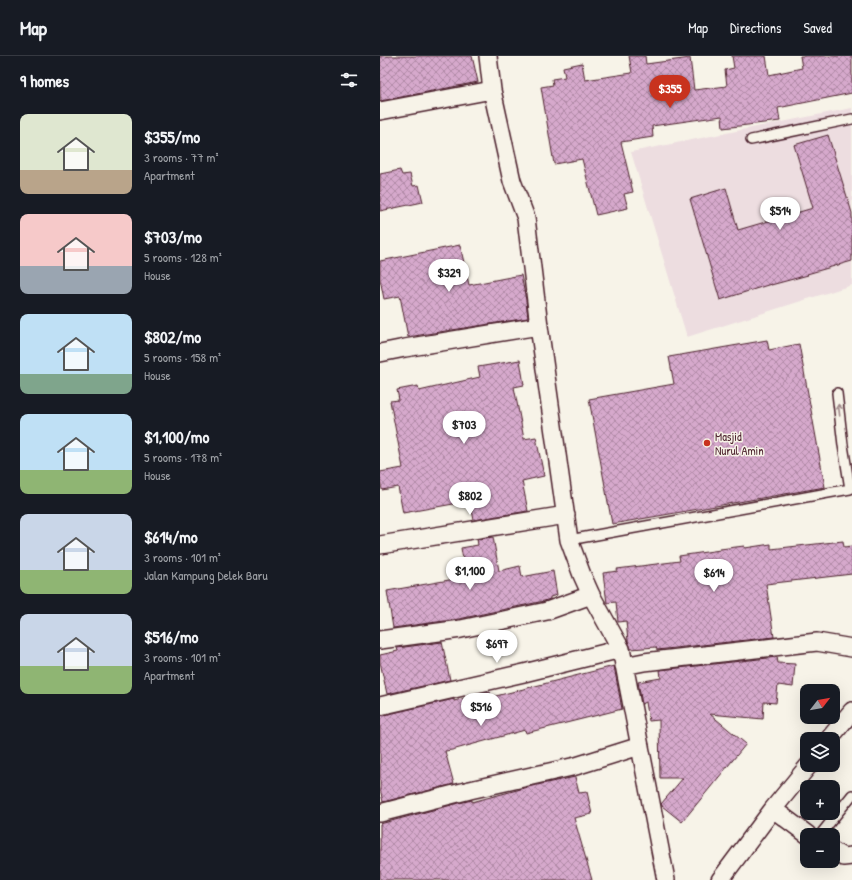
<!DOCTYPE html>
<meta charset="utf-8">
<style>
:root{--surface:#171b24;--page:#20242c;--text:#f1f3f6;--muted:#9ea1a6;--line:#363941;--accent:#c8321e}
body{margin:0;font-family:"Patrick Hand",sans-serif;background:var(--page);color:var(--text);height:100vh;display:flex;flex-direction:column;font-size:15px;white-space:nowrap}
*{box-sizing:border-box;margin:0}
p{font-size:13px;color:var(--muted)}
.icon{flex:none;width:22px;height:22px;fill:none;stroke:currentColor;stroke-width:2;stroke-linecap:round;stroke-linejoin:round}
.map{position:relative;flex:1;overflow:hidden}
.panel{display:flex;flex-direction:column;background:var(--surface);width:380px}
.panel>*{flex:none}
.needle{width:26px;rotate:59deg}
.buttons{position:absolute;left:420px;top:628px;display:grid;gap:8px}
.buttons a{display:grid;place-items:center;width:40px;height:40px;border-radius:8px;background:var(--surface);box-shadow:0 4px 16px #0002;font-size:20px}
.price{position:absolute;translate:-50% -34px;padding:0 9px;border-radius:14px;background:#fff;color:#222;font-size:13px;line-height:26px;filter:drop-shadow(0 1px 2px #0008)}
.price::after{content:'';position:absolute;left:50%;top:24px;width:12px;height:9px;margin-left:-6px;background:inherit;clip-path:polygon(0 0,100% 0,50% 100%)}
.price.current{background:var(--accent);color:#fff}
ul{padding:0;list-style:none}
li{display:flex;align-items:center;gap:12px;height:100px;padding:0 20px}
li span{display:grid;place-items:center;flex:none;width:112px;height:80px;border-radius:8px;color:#555}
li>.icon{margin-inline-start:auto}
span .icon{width:48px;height:48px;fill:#fffc;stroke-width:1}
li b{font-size:17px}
h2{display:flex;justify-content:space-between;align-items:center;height:48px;padding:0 20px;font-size:17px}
header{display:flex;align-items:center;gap:24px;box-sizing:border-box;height:56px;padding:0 20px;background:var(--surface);border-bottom:1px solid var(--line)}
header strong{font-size:19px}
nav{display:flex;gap:22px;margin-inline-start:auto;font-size:14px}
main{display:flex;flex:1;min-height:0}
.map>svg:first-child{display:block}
.built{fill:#eddde0}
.building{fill:url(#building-cross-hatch);stroke:#4a1f2b}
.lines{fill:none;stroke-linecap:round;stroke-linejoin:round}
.lane-casing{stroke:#4a1f2b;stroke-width:12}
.street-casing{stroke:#4a1f2b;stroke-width:20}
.lane{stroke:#f7f3e8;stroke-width:9}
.street{stroke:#f7f3e8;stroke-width:17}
.oneway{stroke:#a0898a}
.poi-dot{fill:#c8321e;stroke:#f7f3e8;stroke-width:1.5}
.labels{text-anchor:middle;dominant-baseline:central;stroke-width:3;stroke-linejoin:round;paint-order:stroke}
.poi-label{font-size:12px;fill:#4a1f2b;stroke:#f7f3e8;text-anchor:start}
</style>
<header>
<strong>Map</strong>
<nav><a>Map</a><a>Directions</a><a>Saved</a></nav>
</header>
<main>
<section class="panel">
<h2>9 homes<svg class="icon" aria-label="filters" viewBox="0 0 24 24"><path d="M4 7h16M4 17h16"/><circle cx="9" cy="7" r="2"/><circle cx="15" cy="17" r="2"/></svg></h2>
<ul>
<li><span style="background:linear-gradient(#dfe7d0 70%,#b9a48a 0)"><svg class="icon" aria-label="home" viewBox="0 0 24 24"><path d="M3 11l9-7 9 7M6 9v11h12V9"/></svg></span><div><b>$355/mo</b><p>3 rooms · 77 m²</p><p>Apartment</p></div></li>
<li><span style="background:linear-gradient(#f6c9c9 65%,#9aa5b1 0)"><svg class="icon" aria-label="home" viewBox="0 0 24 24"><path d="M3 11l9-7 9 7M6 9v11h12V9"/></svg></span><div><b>$703/mo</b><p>5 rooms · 128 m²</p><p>House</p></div></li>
<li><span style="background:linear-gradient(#bfe0f5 75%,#7fa58c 0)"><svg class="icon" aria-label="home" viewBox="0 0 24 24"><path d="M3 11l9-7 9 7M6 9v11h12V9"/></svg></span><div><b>$802/mo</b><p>5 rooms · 158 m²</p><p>House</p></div></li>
<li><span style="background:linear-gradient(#bfe0f5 70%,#8fb573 0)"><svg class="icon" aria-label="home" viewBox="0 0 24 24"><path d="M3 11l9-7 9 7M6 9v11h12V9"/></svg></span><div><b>$1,100/mo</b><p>5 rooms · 178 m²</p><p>House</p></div></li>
<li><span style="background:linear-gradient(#c9d6e8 70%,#8fb573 0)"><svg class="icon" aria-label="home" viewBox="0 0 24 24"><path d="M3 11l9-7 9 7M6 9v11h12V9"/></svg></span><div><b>$614/mo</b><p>3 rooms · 101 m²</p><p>Jalan Kampung Delek Baru</p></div></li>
<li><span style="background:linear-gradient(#c9d6e8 65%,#8fb573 0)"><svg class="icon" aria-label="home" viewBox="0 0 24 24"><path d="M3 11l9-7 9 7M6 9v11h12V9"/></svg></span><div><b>$516/mo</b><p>3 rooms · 101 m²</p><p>Apartment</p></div></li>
</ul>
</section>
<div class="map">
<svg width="472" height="824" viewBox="0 0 472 824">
<defs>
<pattern id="building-cross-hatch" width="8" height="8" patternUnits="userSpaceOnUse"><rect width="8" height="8" fill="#d6a9cc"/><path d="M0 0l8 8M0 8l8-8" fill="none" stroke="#b089a6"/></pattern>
</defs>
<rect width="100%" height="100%" fill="#f7f3e8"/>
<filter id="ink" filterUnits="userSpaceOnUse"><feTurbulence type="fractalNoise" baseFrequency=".025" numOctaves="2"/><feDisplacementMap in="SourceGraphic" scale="8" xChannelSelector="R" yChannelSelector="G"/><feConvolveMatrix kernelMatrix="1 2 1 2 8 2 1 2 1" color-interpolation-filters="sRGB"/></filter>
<g filter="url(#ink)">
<path class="built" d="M472,52V229L307,281L251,96Z"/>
<path class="building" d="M0,0H92L98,26L1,45L0,39Z
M249,0H265L266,8L310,2L314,34L347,30L345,14L354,12L352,0H386L389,19L422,12L420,0H472V37L398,52L400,65L343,72L342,60L272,70L273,81L241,86L253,136L244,138L248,152L216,159L202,103L174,108L161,31L173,29L172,23L185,21L183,11L202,7L205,24L252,17Z
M448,79L472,157V205L427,218L428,219L391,229V228L340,244L310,143L346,132L358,174L433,152L414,89Z
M20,114L22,119L30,118L33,130L39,129L43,146L0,155V118Z
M80,189L89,229L141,219L146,244L148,262L28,281L20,240L4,243L0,223V205Z
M387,284L389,294L419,288L445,431L232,468L209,343L294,328L289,301Z
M140,304L144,329L134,331L144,383L156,381L164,420L142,425L148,455L94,464L90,445L23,457L18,431L2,434L0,424V416L23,412L10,345L19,344L17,334L38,330L39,335L100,321L98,311Z
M113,481L119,515L140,510L142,521L173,515L177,539L170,541V543L164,545L79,563L13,572L7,535L86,521L81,492L98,489L97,483Z
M463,485L464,491L472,490V518L386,528L394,581L277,594L276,591L251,593L248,585L246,565L238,566L236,546L227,547L223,517L238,515L237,513L300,505L299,500L340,494V493L364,490L365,492L391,488V493Z
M62,586L70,624L7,638L0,606V599L18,595L17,592Z
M397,601L398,607L415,608L413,631L398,629L396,647L384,646L383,663L330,658L366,688L302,766L282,750L281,748L303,722H280L279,664L269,665L266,646L262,648L258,626L281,622L280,614Z
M234,610L242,653L146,677L145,674L72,694L65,695L74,728L3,746L0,733V660L74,643V645L110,636L112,641Z
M195,721L199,737L207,736L212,758L194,762L212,824H0V768L79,747L92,744V746L152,730Z"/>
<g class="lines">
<defs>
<path id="lane" d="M371,84L472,63
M457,337L463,389L470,433L472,432
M189,484L470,433
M440,779L472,739"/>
<path id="street" d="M108,0L112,34L132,125L146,162L159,270L189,484L202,519L211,539L241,593L286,824
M0,55L112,34
M0,297L25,292L159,270
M0,489L186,459
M0,584L81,573L167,555L211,539
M244,610L264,606L437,586L472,592
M0,650L144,617L241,593
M449,683L472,655
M393,753L428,779
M0,757L90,734L196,710L260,690
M453,795L463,801L472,800
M340,824L393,753L429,709"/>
</defs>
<use href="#lane" class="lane-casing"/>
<use href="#street" class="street-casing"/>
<use href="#lane" class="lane"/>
<use href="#street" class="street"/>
</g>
<defs><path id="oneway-shaft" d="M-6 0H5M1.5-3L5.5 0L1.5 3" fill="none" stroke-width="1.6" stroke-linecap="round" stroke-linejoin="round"/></defs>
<use class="oneway" href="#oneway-shaft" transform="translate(459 354) rotate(-97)"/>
</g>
<circle class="poi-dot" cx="327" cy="387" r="4"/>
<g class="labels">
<g class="poi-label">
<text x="335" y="380">Masjid<tspan x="335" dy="14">Nurul Amin</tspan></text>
</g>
</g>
</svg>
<div class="buttons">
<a><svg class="needle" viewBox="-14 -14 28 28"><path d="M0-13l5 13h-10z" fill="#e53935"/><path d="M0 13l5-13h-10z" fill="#9ea1a6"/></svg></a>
<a><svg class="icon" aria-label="layers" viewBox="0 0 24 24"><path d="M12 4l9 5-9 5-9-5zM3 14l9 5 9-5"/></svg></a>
<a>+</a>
<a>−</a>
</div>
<b class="price current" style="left:290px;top:53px">$355</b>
<b class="price" style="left:400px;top:175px">$514</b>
<b class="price" style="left:69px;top:237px">$329</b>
<b class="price" style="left:84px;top:389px">$703</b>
<b class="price" style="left:90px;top:460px">$802</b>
<b class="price" style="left:90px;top:535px">$1,100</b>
<b class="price" style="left:334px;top:537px">$614</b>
<b class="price" style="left:117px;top:608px">$697</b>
<b class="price" style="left:101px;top:671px">$516</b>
</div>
</main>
